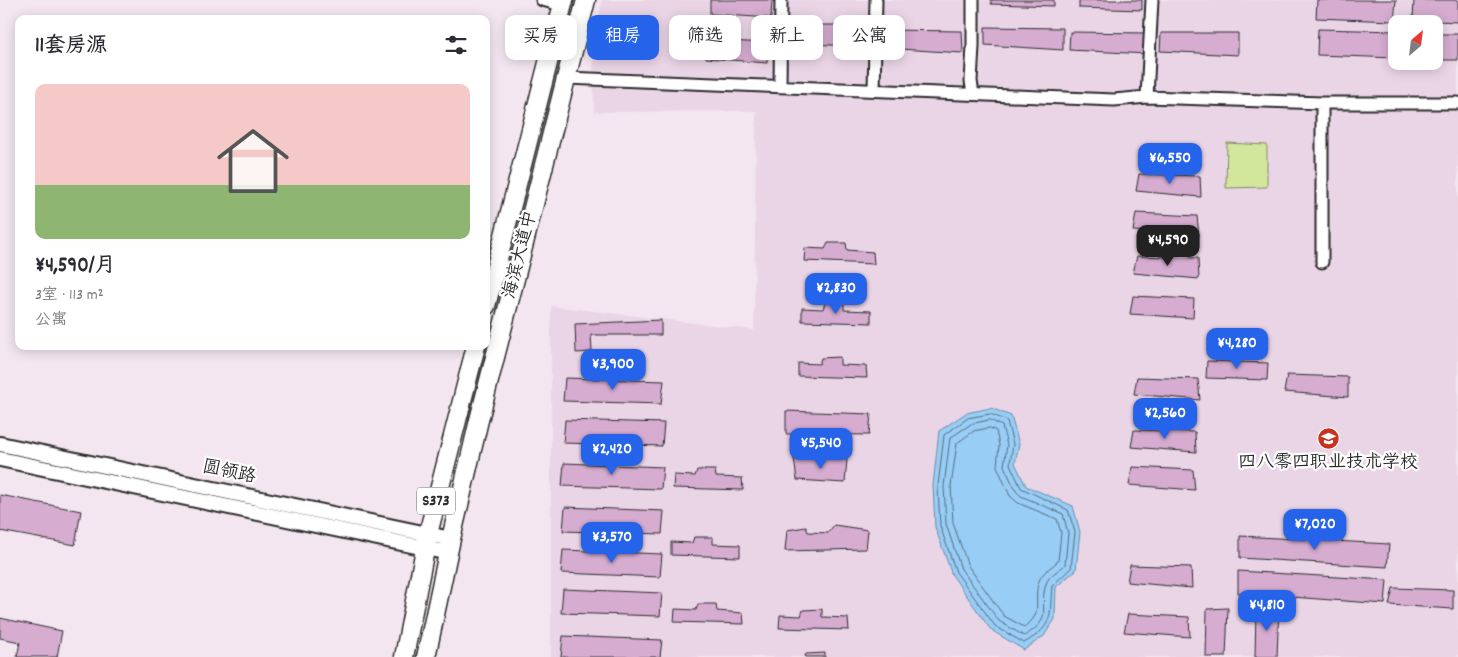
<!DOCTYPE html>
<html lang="zh">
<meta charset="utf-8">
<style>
:root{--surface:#fff;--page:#f2f2f3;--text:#2b2b33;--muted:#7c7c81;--accent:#2563eb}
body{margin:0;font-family:Dekko,"LXGW WenKai TC",sans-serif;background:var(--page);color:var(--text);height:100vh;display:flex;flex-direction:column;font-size:19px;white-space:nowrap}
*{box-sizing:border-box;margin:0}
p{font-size:16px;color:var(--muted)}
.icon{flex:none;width:28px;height:28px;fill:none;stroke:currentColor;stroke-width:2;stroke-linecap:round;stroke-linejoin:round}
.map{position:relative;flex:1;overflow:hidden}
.sheet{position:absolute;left:15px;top:15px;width:475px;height:335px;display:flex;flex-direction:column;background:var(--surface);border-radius:10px;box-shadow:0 2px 12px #0003}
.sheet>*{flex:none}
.banner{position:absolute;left:505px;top:15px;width:475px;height:45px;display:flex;gap:10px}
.needle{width:32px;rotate:28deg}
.tools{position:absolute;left:1388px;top:15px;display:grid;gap:10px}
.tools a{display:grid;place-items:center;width:55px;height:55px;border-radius:10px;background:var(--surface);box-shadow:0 2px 12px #0003;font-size:25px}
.price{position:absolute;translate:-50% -42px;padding:0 11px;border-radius:10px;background:var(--accent);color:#fff;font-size:16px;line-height:32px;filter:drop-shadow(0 1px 2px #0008)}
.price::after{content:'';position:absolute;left:50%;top:30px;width:15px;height:11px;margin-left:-8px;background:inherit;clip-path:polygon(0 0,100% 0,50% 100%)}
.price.selected{background:#222;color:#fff}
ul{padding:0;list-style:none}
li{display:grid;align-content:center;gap:10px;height:265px;padding:0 20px}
li span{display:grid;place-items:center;height:155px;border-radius:10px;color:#555}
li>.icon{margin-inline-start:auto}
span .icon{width:90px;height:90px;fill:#fffc;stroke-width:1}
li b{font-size:21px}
h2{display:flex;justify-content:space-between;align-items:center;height:60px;padding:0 20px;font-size:21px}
.pill{padding:0 18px;border-radius:10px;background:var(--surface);box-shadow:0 2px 12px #0003;font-size:18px;line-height:45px}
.pill.selected{background:var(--accent);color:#fff}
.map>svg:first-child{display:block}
.built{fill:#ead5e7;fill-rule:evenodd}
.green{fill:#d2e79c;stroke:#7e8964}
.water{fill:#98cdf6;stroke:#6c8ca5}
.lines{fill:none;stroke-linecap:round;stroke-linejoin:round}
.shore{stroke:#576c7c;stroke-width:1}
.building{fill:#d6acd1;stroke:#2b2b2b}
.minor-casing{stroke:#2b2b2b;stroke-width:15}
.tertiary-casing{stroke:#2b2b2b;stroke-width:18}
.primary-casing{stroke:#2b2b2b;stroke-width:21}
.minor{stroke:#fff;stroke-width:11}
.tertiary{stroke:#fff;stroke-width:14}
.primary{stroke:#fff;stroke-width:18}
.labels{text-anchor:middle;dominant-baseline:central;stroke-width:4.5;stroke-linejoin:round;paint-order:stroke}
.shield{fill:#fff;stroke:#6b6b6b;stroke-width:1}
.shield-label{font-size:16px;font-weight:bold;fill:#2b2b2b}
.street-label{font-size:18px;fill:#2b2b2b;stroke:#fff}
.poi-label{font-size:18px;fill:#2b2b2b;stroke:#fff}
</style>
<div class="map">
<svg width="1458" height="657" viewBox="0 0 1458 657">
<rect width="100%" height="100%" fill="#f3e6f1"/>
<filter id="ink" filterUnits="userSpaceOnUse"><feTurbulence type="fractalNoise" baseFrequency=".02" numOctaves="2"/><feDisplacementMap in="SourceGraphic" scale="10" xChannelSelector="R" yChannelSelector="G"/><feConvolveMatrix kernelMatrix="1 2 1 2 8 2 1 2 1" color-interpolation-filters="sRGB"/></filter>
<g filter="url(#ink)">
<path class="built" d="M602,0H1458V657H551V306L754,330L756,111L594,112L593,50ZM1396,24H1434V61H1396Z"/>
<path class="green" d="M1227,143L1267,145V187L1226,188Z"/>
<path class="water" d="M991,408L1011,416L1019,444L1015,463L1026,486L1073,506L1080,532L1076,570L1056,587L1055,619L1044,636L1024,650L991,630L952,575L935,527L933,485L939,431L966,413Z"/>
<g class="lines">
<path class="shore" d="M991,414L1007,421L1013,444L1010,464L1021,488L1068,510L1075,532L1071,568L1052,586C1049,617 1055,625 1024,643L995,626L956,572L940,526L938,486L944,435L968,418Z
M990,420L1002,426L1007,445L1004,466L1016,491L1021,496L1063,514L1068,533L1065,565C1059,570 1048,576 1046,584C1038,610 1055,618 1024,636L999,621L961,569L946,524L944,486L950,438L971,424Z
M990,428L996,431L999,445L997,466L1010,496L1018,503L1057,519L1061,533L1058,561C1052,567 1042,572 1039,581C1032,599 1045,614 1024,627L1004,616L968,566L953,523L951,486L957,443L974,431Z"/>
</g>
<path class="building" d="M710,0H772L771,18L710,14Z
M991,0H1054V6L991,4Z
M1079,0H1142V10L1079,8Z
M1317,0H1396L1394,21L1316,18Z
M1414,0H1458V22L1413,20Z
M792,25H869L870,47L791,43Z
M985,27L1063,28V50L985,45Z
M1318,29L1396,31L1395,58L1317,55Z
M885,30L962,31L963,53L884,48Z
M1070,32L1147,33L1148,54L1069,50Z
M1161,33H1238V55L1160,51Z
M1434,34H1458V60H1434Z
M706,40L768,43L767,63L706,58Z
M1139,174L1200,176L1201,197L1136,191Z
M1136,213L1197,216L1199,236L1133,231Z
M828,243H846L847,250L873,252L874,264L804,261L805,248L825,249Z
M1137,256L1198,258L1199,279L1133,273Z
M1133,296L1194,299L1193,318L1130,314Z
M825,303H844V310L871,311V323L802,321V308L823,309Z
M661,320V335H591L592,352L576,353L575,324Z
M840,357V365L866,366L867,378L798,376V363L819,364L821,358Z
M1207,361L1268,363L1267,380L1206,378Z
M1287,375L1348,377V397L1284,392Z
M1137,377L1198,379L1200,400L1134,394Z
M565,378L664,381L661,404L563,401Z
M786,411L871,414L869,435L786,434Z
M565,420L664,423L662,446L563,443Z
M1134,430L1195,432L1196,452L1131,447Z
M794,458L847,459L845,483L797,480Z
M564,463L663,467L661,489L562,486Z
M1132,467L1193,470L1195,490L1129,485Z
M697,470H715L716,477L742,478L743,490L673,488L674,475L695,476Z
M0,495L81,511L75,545L0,531Z
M565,507L664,511L662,534L563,531Z
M834,525L868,530L866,549L785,551L787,530L806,527L808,532L828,533Z
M1240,536L1389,544L1387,567L1240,558Z
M694,537H713V544L740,545V557L671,555V542L692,543Z
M563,550L662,554L660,577L561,573Z
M1130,565L1191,567L1192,588L1127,582Z
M1238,571L1387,580L1385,604L1238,593Z
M1393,588L1453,590V609L1389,605Z
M563,589L662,593L660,616L561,613Z
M698,604H716L717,611L743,613L744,624L674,622L675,609L696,610Z
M1279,606L1277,657H1255L1256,608Z
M1228,608L1226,657H1206L1207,609Z
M822,609V617L848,618L849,630L779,628L780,615L801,616L803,610Z
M1128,614L1189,617L1190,637L1124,632Z
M0,618L62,631L57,657H17L20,642L0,638Z
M563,636L662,640L660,657H561Z
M825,653V657H805L806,654Z"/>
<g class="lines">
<defs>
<path id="minor" d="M542,0L562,5
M566,78L1114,100L1147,97L1322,103H1458
M780,86L781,0
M874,90L876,0
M973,94L971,81L973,46V0
M1147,97L1152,0
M1322,262V103"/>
<path id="tertiary" d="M0,444L451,539
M0,459L449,553"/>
<path id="primary" d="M486,306L564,0
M404,657L428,534L476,346
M426,657L451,539L479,420L586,0"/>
</defs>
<use href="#minor" class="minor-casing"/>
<use href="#tertiary" class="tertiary-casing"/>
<use href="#primary" class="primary-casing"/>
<use href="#minor" class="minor"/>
<use href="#tertiary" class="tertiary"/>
<use href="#primary" class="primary"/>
</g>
</g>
<defs>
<symbol id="school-disc" viewBox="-11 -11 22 22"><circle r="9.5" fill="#c8321e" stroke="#fff"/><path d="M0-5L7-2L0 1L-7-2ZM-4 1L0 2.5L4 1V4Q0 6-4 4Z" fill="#fff"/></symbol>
</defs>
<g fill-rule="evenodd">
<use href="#school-disc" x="1316" y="426" width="25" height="25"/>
</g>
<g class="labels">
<rect class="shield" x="417" y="487.5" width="38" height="27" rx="4"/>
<g class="shield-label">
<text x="436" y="501">S373</text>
</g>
<g class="street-label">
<text transform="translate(521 255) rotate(-76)">海滨大道中</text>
<text transform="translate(229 473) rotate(12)">圆领路</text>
</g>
<g class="poi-label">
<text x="1328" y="463">四八零四职业技术学校</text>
</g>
</g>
</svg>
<div class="tools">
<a><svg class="needle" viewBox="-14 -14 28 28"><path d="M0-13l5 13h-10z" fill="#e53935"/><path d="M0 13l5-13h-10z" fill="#7c7c81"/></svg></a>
</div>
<b class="price" style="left:1170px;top:185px">¥6,550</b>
<b class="price selected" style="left:1168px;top:267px">¥4,590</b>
<b class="price" style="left:836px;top:315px">¥2,830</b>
<b class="price" style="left:1237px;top:370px">¥4,280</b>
<b class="price" style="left:613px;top:391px">¥3,900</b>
<b class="price" style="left:1165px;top:440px">¥2,560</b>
<b class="price" style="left:821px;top:470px">¥5,540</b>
<b class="price" style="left:612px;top:476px">¥2,420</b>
<b class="price" style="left:1315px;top:551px">¥7,020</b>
<b class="price" style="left:612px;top:564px">¥3,570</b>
<b class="price" style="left:1267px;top:632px">¥4,810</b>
<div class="banner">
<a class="pill">买房</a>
<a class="pill selected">租房</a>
<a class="pill">筛选</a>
<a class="pill">新上</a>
<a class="pill">公寓</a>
</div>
<section class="sheet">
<h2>11套房源<svg class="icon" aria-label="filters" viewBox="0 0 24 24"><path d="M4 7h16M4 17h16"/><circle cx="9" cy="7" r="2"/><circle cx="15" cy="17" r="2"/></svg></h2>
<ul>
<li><span style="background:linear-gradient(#f6c9c9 65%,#8fb573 0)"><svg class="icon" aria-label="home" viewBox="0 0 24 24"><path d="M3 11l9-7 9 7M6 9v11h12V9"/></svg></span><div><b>¥4,590/月</b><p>3室 · 113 m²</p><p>公寓</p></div></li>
</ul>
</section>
</div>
